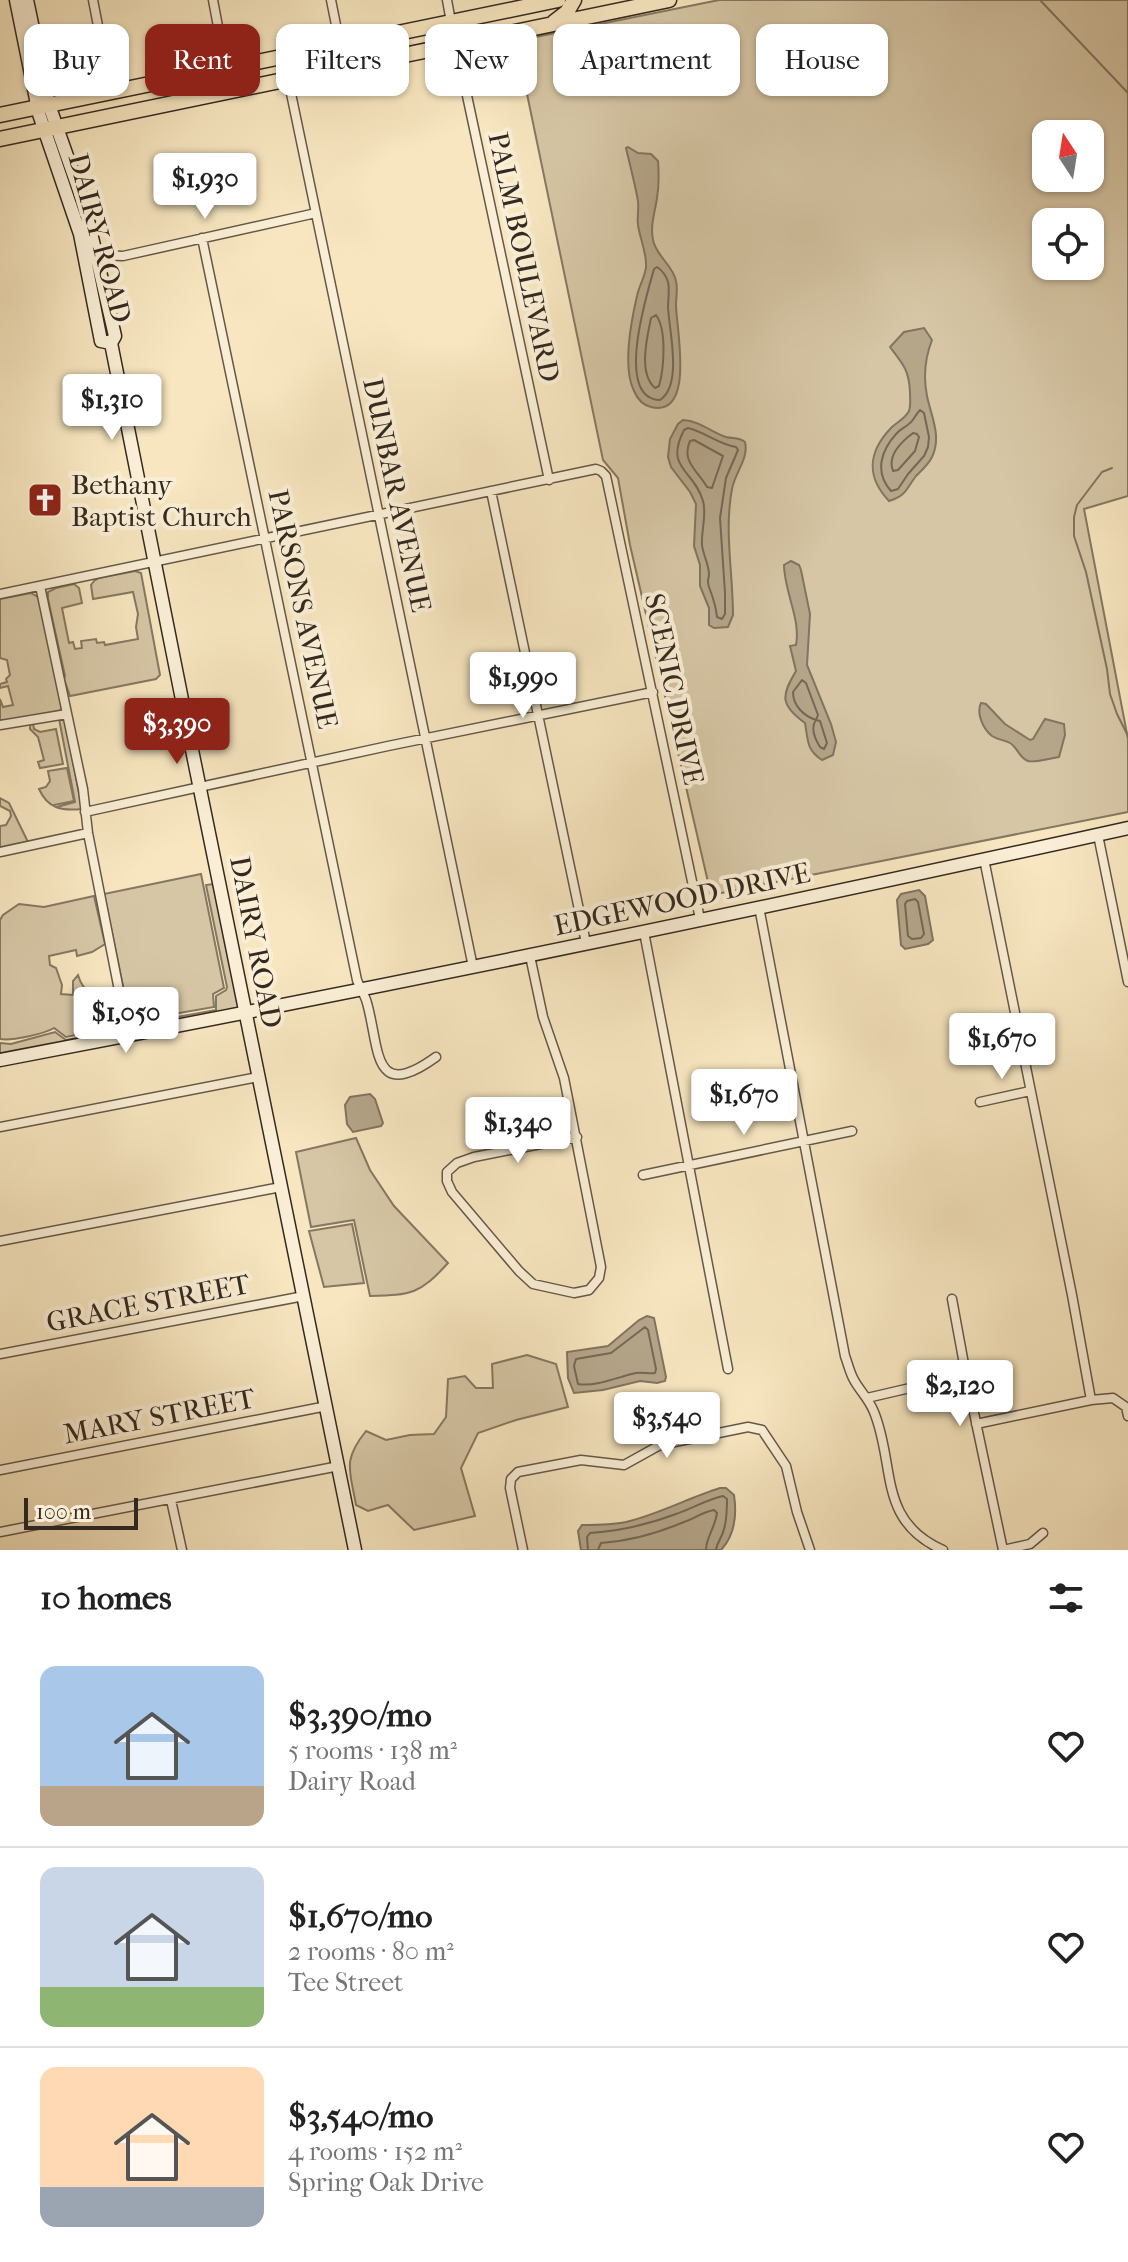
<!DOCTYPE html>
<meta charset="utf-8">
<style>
:root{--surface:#fff;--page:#f6f6f6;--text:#222;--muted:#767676;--line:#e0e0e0;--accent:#8f2418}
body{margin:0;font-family:"IM FELL French Canon",serif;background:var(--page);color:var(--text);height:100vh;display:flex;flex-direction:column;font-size:30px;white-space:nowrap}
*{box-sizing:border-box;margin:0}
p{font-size:26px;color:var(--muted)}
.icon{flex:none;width:44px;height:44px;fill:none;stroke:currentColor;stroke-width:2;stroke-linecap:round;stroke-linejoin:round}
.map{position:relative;height:1550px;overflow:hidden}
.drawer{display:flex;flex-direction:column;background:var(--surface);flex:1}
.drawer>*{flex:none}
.hud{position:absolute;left:24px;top:24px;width:1080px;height:72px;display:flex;gap:16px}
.needle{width:52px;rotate:348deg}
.buttons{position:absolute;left:1032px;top:120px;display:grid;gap:16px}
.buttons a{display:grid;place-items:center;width:72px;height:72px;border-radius:16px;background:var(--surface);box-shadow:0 2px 6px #0004;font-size:40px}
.scale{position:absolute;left:24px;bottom:20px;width:114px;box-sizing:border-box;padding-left:8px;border:4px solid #342920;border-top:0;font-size:22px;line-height:28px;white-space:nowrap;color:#342920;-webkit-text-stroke:6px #faefd6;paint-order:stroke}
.price{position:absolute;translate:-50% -68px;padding:0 18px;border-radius:8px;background:#fff;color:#222;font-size:26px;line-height:52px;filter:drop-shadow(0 2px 4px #0008)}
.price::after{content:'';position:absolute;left:50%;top:48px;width:24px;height:18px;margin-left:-12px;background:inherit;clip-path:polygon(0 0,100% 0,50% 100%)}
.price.active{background:var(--accent);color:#fff}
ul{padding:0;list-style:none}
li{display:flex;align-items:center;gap:24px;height:200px;padding:0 40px}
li+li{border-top:2px solid var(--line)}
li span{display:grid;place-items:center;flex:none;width:224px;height:160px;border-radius:16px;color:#555}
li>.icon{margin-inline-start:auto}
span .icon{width:96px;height:96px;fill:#fffc;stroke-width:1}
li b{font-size:34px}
h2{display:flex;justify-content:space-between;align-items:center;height:96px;padding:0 40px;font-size:34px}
.chip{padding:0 28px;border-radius:16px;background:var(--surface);box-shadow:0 2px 6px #0004;font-size:28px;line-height:72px}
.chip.active{background:var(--accent);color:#fff}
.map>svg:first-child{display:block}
.green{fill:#d6c6a5;stroke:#857862;stroke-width:2;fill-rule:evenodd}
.water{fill:#b5a68a;stroke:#817460;stroke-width:2}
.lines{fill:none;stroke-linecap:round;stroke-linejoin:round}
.shore{stroke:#746855;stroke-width:2}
.stream{stroke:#817460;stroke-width:2}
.street-casing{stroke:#655848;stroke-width:11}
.secondary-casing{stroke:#342920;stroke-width:15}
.primary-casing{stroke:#342920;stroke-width:17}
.street{stroke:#faefd6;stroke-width:8}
.secondary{stroke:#faefd6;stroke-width:12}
.primary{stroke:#f7e6c0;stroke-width:14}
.labels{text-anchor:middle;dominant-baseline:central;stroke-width:8;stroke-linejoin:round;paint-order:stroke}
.street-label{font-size:28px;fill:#342920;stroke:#faefd6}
.poi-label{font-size:28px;fill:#342920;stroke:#faefd6;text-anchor:start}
</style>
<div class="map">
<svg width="1128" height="1550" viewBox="0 0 1128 1550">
<rect width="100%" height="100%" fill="#f7e6c0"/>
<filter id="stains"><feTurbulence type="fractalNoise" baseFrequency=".0025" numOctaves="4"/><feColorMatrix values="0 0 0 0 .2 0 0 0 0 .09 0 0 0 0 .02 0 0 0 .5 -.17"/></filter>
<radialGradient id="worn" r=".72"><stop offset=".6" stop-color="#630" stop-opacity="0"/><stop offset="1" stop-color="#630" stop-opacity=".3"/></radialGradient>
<path class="green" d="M719,0H1128V496L1084,509L1128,739V812L711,895L630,545L618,478L603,460L516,41ZM1046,134H1090V178H1046ZM1046,222H1090V266H1046Z
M135,571L141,573L160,675L156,679L70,696L64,679L65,676L48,599V592L56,588L74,584L79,588L82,603L62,608L69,643L73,642L75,649L82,648L81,641L96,639L97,643L104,642L105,645L138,639L136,627L138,614L133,592L93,599L91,585L95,580L99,578Z
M31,593L38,597L40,601L62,710L15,720H0V699L3,707L13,705L8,686L0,688V684L7,682L6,679L10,675L7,660L0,658V599Z
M59,719L65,720L82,809C62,811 48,809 39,789L46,787L50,781L48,771L67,768L74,801L54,805L57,807L75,802Z
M33,723L34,729L40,732L56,729L63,764L40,768L38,762L44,760L38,737L30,729V724Z
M0,798L9,803L28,842L0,848V826L6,825L11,816L10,811L0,806Z
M201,874L224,988L213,994L214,1007L133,1021L129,1015L104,894Z
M213,884L241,1010L0,1056V1043L11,1044L55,1032L66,1040L120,1030L127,1017L133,1025L216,1010V996L226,990L227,987L206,885Z
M94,896L105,944L92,952L77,956L76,950L49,956L50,965L56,968L62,985L61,994L73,995V981L78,975C84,996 96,995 114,991L118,1007L119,1026L66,1037L54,1028C44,1034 12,1041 0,1039V920L3,915L19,904L44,907Z
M356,1138L370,1170L394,1206L448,1263C420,1294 412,1295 370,1296L354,1220L311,1227L296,1152Z
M352,1224L364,1283L324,1287L309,1231Z
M527,1355L556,1364L568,1407L516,1420L478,1433L461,1468L475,1516L414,1530L388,1505L368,1511L356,1505C350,1470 342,1461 366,1431L386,1440L410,1435L434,1434L446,1417L448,1379L465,1376L476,1388H493L492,1364Z"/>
<path class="water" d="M628,147L638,153L651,154L658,161C659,174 659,186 657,198C655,212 650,225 653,240C656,256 673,265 676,281C678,289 676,297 676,305C676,327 696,418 651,407C642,405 637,398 634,391C622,367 631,322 637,296C639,286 645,277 646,267C647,253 640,239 638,225C637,217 639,209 638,201C635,184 630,165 626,148Z
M924,328L932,340C925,358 923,376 927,396C931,416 942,436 932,457C928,465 922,470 916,476C906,489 907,495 889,501C866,477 868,452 891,428C897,422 905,419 909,411C911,405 910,398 910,392C909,370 903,364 890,347L904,332Z
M683,420C700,421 711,432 726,437C734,439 738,437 745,442C749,459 735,472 732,489C724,531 733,573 733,615L728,627L714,628L709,625V608L700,586V565L694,546L696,504L690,492L671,467L668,457L670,439L678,424Z
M791,561L799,565L801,570L810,614L807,665L831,724L836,742L833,755L822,760C806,750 808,739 805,723C780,705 781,696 796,671L790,646L796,645C801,619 784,591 784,565Z
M981,703L986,704L1005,724L1030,740L1033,739L1045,719L1064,724L1065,735L1059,757C1052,758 1034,763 1028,761C1019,758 1018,748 1010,743C1005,740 998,740 992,736C983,729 976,713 981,703Z
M919,890L925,896L933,940L928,944L905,949L901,945L897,900L901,894Z
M370,1094L375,1099L383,1123L381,1126L353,1132L347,1124L345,1105L350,1097Z
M647,1316L654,1318L666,1377L665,1381L657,1383L640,1381L603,1390L574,1393L568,1378L567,1352L608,1346L639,1320Z
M720,1488H726L734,1495C737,1515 735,1535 721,1550H581L578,1531L582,1525C597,1525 612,1525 626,1522C659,1514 688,1498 720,1488Z"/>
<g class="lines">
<path class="shore" d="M657,267C663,271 666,275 668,282C670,290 668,299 668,307C669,330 683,385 660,400C614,399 647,294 654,269Z
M656,315C667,330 664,368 659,386L655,388C638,373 647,338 651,318Z
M920,410L924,413L929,437L928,447L924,456L908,474L898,489L891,491C874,472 881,450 897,433C902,428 908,426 912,421C915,417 917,413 920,410Z
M688,428C705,432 718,444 736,447L738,450L726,478L720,518L725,593V614L722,619L717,617C716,605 713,598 709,587C707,580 708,582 709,575C709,564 703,555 702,545C701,531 707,515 703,501C694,469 664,469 684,430Z
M913,433L917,434L919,437L915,451L898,470L893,471C887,456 901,442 913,433Z
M694,440L723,456L712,488L707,487C697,470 681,461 690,441Z
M802,680L806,683L818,715L816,720L820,721L827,743L824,749L820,747C815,739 810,728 816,720C804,716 793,706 793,692Z
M915,899L918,902L924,934L921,938L912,939L908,936L905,904L907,901Z
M645,1327L648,1330L656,1369L655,1373C649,1374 642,1372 636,1373C617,1377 597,1387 578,1384L574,1366L576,1359L611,1353Z
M588,1550L587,1537L590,1533C620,1531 647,1525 676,1514C693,1508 706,1500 723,1496L727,1499C727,1510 727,1519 724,1529C722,1538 717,1542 716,1550
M598,1550L601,1543C630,1541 658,1533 684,1522C695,1518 703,1512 714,1510L717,1513C715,1528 706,1537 706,1550"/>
<path class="stream" d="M1040,0L1128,93
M1112,468L1102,472L1077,505L1074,517V536L1086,572L1107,669L1110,694L1117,714L1128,736"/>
<defs>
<path id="street" d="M93,0L111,93
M213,0L226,69
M331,0L340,45
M447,0L451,22
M456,44L549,480
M288,79L473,967
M202,238L357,980C360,988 365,995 367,1003C380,1049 372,1103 436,1057
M94,255L123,256L316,213
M491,491L586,943
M40,586L83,789L88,833L128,1036
M0,594L596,469L601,471L606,476L700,919
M0,725L67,714
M85,812L388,746L653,692
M1098,835L1128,982
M0,852L88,833
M984,859L1072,1295L1091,1400
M759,907L845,1356C848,1364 850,1373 854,1380C860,1391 869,1399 874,1412C896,1466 877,1521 943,1550
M644,932L728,1369
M530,956L543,1017L564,1078L601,1267L599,1278L589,1290L574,1293L533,1284L519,1271L452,1192L447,1181V1172L457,1163L474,1157L577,1137
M980,1102L1030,1091
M0,1127L258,1077
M643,1175L852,1131
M0,1241L281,1187
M952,1299L966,1375L1003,1550
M0,1354L304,1296
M867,1398L966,1375
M976,1424L1091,1400L1113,1398L1126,1407L1128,1416
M0,1470L327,1406
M171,1500L182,1550
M0,1532L339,1466
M523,1550L510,1488L511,1479L518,1472L581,1460L624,1465L660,1445L748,1427L762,1430L786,1466L797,1512L810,1550
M1003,1550L1030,1544L1043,1533"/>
<path id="secondary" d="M16,0L39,114L80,234L101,341L111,343
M27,0L49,105L85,207L115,336L111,343C189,746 275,1148 355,1550
M0,1060C377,988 753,911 1128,828"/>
<path id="primary" d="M554,22L567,12L574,0
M0,115L558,0
M0,139L669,0"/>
</defs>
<use href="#street" class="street-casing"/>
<use href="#secondary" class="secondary-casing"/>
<use href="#primary" class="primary-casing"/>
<use href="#street" class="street"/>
<use href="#secondary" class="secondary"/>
<use href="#primary" class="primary"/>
</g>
<defs>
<symbol id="church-square" viewBox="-11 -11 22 22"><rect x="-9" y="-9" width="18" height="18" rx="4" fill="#8f2418" stroke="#faefd6"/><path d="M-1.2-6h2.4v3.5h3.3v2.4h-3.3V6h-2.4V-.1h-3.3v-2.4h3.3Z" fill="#fff"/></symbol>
</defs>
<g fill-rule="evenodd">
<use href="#church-square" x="25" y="480" width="40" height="40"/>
</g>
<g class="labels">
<g class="street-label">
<text transform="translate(100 238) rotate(75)">DAIRY ROAD</text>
<text transform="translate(524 257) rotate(78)">PALM BOULEVARD</text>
<text transform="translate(397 495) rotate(78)">DUNBAR AVENUE</text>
<text transform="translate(303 609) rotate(78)">PARSONS AVENUE</text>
<text transform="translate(674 689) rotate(78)">SCENIC DRIVE</text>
<text transform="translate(682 899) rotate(-12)">EDGEWOOD DRIVE</text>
<text transform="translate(256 942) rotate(79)">DAIRY ROAD</text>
<text transform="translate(148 1303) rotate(-11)">GRACE STREET</text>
<text transform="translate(159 1416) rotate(-11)">MARY STREET</text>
</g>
<g class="poi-label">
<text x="71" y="484">Bethany<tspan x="71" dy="32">Baptist Church</tspan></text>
</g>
</g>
<rect width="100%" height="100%" filter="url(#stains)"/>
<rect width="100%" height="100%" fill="url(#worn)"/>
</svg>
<div class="buttons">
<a><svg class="needle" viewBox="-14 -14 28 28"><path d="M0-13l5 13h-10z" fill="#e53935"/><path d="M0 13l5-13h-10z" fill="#767676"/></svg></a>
<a><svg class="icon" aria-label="locate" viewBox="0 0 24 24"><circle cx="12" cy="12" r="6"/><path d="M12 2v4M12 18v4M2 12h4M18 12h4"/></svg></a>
</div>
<div class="scale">100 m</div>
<b class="price" style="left:205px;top:221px">$1,930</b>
<b class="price" style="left:112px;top:442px">$1,310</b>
<b class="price" style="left:523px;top:720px">$1,990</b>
<b class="price active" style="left:177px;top:766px">$3,390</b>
<b class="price" style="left:126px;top:1055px">$1,050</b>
<b class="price" style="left:1002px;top:1081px">$1,670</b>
<b class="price" style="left:744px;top:1137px">$1,670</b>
<b class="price" style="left:518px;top:1165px">$1,340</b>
<b class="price" style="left:960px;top:1428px">$2,120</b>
<b class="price" style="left:667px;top:1460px">$3,540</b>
<div class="hud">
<a class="chip">Buy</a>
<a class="chip active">Rent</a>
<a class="chip">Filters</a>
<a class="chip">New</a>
<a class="chip">Apartment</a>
<a class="chip">House</a>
</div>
</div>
<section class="drawer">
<h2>10 homes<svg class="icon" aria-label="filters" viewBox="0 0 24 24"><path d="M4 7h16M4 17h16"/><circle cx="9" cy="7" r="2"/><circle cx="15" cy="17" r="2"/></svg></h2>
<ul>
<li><span style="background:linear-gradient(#a9c7e8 75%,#b9a48a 0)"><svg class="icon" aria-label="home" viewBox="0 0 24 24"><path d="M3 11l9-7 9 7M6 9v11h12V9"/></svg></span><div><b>$3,390/mo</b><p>5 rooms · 138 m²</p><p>Dairy Road</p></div><svg class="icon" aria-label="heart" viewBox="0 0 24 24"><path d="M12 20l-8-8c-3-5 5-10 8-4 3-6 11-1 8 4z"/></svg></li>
<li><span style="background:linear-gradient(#c9d6e8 75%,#8fb573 0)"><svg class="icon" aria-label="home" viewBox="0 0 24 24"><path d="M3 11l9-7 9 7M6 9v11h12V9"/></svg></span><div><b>$1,670/mo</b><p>2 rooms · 80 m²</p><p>Tee Street</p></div><svg class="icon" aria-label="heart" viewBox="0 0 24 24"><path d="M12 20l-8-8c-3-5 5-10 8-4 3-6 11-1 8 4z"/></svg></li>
<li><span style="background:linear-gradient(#ffd9b3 75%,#9aa5b1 0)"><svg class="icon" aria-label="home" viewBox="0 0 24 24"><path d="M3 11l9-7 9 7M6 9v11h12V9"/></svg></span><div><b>$3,540/mo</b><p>4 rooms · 152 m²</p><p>Spring Oak Drive</p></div><svg class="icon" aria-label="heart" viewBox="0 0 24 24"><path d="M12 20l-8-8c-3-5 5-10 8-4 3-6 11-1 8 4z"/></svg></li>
</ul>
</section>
